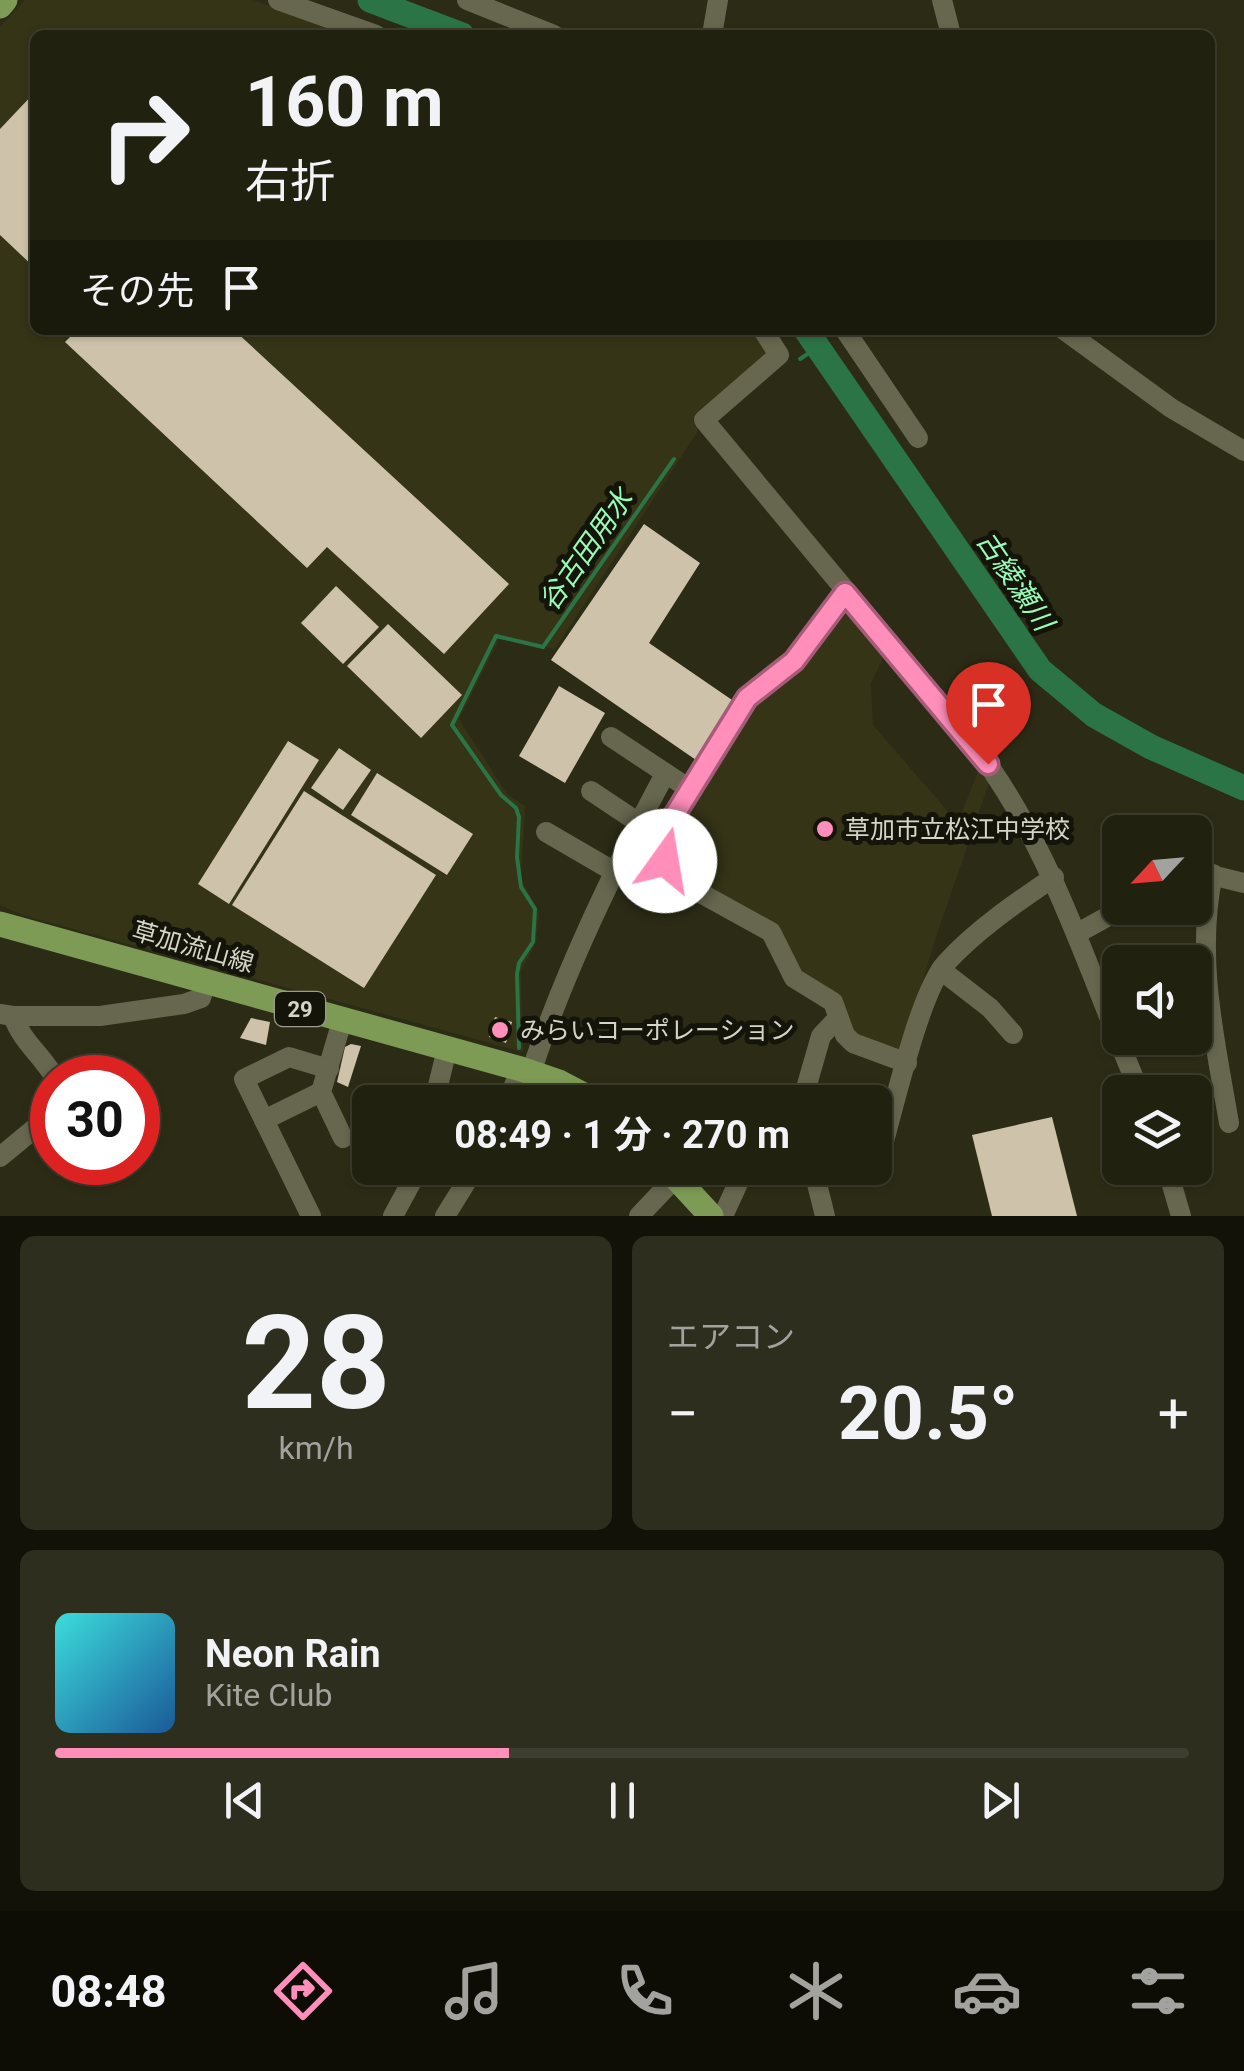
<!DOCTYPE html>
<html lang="ja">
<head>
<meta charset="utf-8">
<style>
	body { margin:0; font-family:Roboto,"Noto Sans JP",sans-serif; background:#2d2e1e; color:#f1f3f6; height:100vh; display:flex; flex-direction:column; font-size:38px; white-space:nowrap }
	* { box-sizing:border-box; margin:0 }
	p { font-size:32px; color:#a2a39f }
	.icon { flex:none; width:55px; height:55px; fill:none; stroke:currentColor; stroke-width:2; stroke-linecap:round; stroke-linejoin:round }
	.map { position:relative; height:1216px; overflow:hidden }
	.sheet { display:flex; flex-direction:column; gap:20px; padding:20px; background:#121209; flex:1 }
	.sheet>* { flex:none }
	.banner { position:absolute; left:30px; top:30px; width:1185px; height:305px; border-radius:15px; box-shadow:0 2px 8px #0004,0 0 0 2px #3e3e30; background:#212110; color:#f1f3f6; overflow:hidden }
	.needle { width:65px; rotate:244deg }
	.fabs { position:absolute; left:1102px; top:815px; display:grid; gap:20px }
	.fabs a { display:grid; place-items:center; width:110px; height:110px; border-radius:15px; background:#212110; box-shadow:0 2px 8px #0004,0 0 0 2px #3e3e30; font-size:50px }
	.speed { position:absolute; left:30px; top:1055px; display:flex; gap:20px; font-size:50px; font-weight:700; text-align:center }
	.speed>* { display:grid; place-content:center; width:130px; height:130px; border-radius:50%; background:#212110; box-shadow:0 2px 8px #0004,0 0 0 2px #3e3e30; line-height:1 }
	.speed .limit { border:15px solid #d22; background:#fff; color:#111 }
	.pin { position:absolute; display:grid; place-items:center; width:85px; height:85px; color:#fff; margin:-102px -42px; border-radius:50% 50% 50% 0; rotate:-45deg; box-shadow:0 0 10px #0007 }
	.pin .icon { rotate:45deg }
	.me { position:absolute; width:110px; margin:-55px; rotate:13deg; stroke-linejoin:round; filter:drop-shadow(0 0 8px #0008) }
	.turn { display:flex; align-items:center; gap:35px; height:210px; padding:0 50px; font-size:45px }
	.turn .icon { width:130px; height:130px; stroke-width:2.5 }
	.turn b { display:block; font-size:70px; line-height:85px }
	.then { display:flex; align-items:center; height:95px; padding:0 50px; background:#0003; gap:20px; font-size:38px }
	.big { font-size:75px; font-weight:700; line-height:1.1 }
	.sheet .tile { flex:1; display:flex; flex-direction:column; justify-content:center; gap:15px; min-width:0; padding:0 35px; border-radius:15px; background:#2d2e1e }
	.sheet .dial { align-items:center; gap:0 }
	.dial b { font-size:130px; line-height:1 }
	.song { display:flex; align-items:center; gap:30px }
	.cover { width:120px; height:120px; border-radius:15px; background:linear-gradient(135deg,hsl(180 70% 55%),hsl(210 70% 35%)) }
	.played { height:10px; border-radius:5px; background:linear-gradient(90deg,#ff8eba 40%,#3e3e30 40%) }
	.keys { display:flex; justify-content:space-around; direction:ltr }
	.heat { display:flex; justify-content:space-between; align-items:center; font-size:55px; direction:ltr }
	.sheet .tiles { flex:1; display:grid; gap:20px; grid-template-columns:1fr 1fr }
	.tile:last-child { grid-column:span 2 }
	.trip { position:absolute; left:352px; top:1085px; width:540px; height:100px; border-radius:15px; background:#212110; box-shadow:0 2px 8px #0004,0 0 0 2px #3e3e30; font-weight:700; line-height:100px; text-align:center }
	.dock { display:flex; height:160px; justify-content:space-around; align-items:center; background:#0d0d06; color:#a2a39f }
	.dock .icon { width:70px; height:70px }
	.dock .selected { color:#ff8eba }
	.dock b { font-size:45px; color:#f1f3f6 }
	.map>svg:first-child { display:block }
	.built { fill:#353417 }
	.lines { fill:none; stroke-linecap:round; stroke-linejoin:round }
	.stream { stroke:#2b7446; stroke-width:4 }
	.river { stroke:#2b7446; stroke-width:25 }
	.building { fill:#cec3aa }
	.minor { stroke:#67674f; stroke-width:20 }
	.major { stroke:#7d9b54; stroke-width:25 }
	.route-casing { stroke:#a65c79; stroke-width:25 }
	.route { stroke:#ff8eba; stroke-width:18 }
	.poi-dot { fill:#ff8eba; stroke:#14140a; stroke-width:4 }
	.labels { text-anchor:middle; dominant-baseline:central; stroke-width:10; stroke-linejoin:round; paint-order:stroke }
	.shield { fill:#14140a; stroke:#9a9a8e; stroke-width:2.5 }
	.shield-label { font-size:22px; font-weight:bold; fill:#d4d4c7 }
	.poi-label { font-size:25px; fill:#d4d4c7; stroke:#14140a; text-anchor:start }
	.street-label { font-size:25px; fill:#d4d4c7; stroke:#14140a }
	.water-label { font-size:28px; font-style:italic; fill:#98fbb7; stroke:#14140a }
</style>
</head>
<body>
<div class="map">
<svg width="1244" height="1216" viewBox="0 0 1244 1216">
	<rect width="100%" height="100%" fill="#2c2c16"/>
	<g class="built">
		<path d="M25,0H253L350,35H35V330H754L769,353L693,419L698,431L555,649L500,638L459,719L507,794L525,806L521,879L539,912L536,943L521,971L523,1052L22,915L0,905V27Z"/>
		<path d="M844,609L851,610L886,652L871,683L873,725L958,823L980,766L990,780L934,943L903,1048L891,1054L854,1035L799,976L778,930L679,874L671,846L674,834L748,708Z"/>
	</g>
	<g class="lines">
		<g class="stream">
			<path d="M800,359L818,347"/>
			<path d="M519,1048L517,974L519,963L533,942L535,909L521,887L517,857L519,817L516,808L501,795L452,725L496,636L543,647L674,459"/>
		</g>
		<g class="river">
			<path d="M370,0L462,35"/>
			<path d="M806,330L1040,670L1094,715L1151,747L1244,788"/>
		</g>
	</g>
	<g class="building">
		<path d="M35,92V268L0,235V129Z"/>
		<path d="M77,330H234L509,584L444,654L327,547L307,568L65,342Z"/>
		<path d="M644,524L700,563L649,643L735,702L696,760L551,660Z"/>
		<path d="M336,586L379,627L343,664L301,623Z"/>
		<path d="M388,624L462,695L421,738L347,666Z"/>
		<path d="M559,686L605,713L565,783L519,756Z"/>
		<path d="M288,741L319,760L229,904L198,884Z"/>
		<path d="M339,748L371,770L343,810L311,788Z"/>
		<path d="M377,773L473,834L447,875L351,815Z"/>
		<path d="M304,791L436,875L364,988L232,905Z"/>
		<path d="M495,1017L512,1022L506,1043L489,1037Z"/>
		<path d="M251,1018L270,1022L266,1045L240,1038Z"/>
		<path d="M351,1044L361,1046L348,1087L337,1082L345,1047Z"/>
		<path d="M1052,1117L1077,1216H992L972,1135Z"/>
	</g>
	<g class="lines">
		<g class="minor">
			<path d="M278,0L376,35"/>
			<path d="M467,0L554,35"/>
			<path d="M942,0L951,35"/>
			<path d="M712,35L718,0"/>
			<path d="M763,330L779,355L704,420L970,740C1053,846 1087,971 1140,1092"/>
			<path d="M845,330L918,438"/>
			<path d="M1064,330L1171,408L1244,451"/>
			<path d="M845,593L794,661L747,698L675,816L666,840L665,861L675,879L771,932L794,978L833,1002L845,1035L853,1043L907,1063"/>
			<path d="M611,737L691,790"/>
			<path d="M591,791L639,823"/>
			<path d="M546,832L613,871"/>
			<path d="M1195,871L1244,883"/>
			<path d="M1213,874C1195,958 1215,1040 1229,1123"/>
			<path d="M1076,934L1123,908"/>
			<path d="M941,970L990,1008L1013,1034"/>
			<path d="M0,1014L13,1016H100L184,1004L201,998L206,982"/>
			<path d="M13,1016C22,1042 42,1055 55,1078"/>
			<path d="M342,1021L321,1092L343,1138"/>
			<path d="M531,1072C566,968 613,871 665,774"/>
			<path d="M434,1102L447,1049"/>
			<path d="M507,1102L521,1069"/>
			<path d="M625,1102L628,1100L641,1102"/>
			<path d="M802,1102L821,1036L838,1018"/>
			<path d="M264,1120L321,1092"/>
			<path d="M0,1157L52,1114"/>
			<path d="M875,1161L879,1159C892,1116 919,992 946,963C976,930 1017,902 1054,877"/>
			<path d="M813,1168L825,1216"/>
			<path d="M1167,1168L1181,1216"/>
			<path d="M311,1216L244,1079L289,1057L329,1069"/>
			<path d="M393,1216L419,1168"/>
			<path d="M445,1216L475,1168"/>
			<path d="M639,1216L676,1177"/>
			<path d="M723,1216L745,1168"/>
		</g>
		<g class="major">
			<path d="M0,6L5,0"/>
			<path d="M0,924L521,1069L559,1082L597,1102"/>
			<path d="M667,1168L711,1216"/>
		</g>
	</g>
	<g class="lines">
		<defs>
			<path id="route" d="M665,861L666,840L674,816L747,698L794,661L845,593L988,764"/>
		</defs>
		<use href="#route" class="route-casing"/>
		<use href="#route" class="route"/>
	</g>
	<g class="poi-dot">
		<circle cx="825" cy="829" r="10"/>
		<circle cx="500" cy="1030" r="10"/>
	</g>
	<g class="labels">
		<rect class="shield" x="275" y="992" width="50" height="34" rx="8"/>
		<g class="shield-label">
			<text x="300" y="1009">29</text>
		</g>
		<g class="poi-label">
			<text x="845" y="829">草加市立松江中学校</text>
			<text x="520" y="1030">みらいコーポレーション</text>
		</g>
		<g class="street-label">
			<text transform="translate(193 947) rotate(16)">草加流山線</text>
		</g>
		<g class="water-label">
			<text transform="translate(586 550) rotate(-55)">谷古田用水</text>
			<text transform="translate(1015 581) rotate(56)">古綾瀬川</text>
		</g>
	</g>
</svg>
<div class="fabs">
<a><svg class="needle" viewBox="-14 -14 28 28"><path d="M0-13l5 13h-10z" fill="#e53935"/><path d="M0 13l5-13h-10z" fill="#a2a39f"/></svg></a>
<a><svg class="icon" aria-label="sound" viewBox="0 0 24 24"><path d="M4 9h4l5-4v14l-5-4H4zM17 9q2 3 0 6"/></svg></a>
<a><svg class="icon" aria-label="layers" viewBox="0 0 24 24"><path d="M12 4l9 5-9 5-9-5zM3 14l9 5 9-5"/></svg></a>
</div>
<div class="speed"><div class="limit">30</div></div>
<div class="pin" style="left:988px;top:764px;background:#d93025"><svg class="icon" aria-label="arrive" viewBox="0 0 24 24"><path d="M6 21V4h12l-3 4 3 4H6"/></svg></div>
<svg class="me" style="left:665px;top:861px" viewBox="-20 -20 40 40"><circle r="19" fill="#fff"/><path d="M0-13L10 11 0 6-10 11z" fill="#ff8eba"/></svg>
<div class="trip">08:49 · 1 分 · 270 m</div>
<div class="banner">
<div class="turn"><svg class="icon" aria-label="right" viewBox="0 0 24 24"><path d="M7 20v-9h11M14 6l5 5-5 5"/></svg><div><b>160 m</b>右折</div></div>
<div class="then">その先<svg class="icon" aria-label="arrive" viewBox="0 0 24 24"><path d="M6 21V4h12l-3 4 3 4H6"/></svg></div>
</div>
</div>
<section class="sheet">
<div class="tiles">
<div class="tile dial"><b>28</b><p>km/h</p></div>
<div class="tile"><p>エアコン</p>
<div class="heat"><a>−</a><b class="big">20.5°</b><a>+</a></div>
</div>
<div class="tile">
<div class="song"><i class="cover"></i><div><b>Neon Rain</b><p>Kite Club</p></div></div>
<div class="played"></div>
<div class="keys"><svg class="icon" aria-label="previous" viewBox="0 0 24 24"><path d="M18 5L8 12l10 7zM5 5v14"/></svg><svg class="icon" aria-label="pause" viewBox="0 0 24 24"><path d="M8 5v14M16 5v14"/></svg><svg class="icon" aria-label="next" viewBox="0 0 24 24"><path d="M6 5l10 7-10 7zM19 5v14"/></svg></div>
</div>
</div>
</section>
<nav class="dock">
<b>08:48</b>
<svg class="icon selected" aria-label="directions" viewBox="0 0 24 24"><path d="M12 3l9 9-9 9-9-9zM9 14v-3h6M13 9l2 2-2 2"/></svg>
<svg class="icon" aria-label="music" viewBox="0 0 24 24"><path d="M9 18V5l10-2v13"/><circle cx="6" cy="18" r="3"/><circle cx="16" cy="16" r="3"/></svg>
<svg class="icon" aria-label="phone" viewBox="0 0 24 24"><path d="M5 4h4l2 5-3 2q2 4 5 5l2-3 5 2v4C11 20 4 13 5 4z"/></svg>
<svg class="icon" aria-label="climate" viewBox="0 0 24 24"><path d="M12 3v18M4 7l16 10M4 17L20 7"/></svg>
<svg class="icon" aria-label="car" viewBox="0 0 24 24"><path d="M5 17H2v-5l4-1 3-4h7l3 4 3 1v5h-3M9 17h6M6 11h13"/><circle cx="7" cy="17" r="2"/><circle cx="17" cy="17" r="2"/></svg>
<svg class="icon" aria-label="filters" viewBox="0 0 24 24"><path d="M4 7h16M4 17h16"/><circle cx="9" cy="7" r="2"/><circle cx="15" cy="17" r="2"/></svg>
</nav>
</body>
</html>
